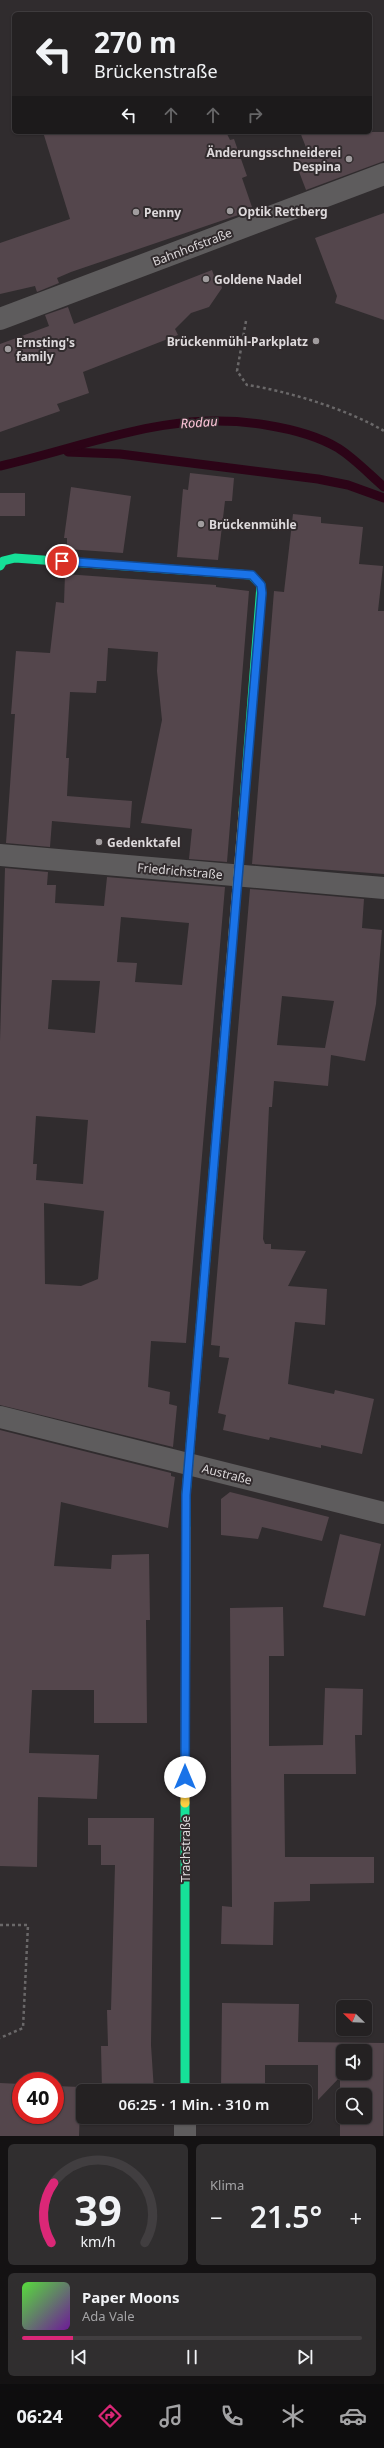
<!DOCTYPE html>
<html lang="de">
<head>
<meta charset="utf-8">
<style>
	body { margin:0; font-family:"Noto Sans",sans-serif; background:#302e2f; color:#f1f3f6; height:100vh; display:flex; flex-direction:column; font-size:15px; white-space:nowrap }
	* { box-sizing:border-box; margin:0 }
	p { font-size:13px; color:#a3a3a5 }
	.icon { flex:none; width:22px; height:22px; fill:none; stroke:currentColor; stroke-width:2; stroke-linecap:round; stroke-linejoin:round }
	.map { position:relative; height:2136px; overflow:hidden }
	.sheet { display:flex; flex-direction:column; gap:8px; padding:8px; background:#141213; flex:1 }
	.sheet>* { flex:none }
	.hud { position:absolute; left:12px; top:12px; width:360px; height:122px; border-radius:6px; box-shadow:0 1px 3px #0004,0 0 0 1px #413e40; background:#242122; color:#f1f3f6; overflow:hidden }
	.needle { width:26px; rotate:293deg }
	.controls { position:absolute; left:336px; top:2000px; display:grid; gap:8px }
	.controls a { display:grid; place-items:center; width:36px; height:36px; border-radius:6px; background:#242122; box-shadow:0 1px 3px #0004,0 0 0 1px #413e40; font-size:20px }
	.speed { position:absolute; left:12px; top:2072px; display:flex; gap:8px; font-size:20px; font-weight:700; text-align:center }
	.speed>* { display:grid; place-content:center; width:52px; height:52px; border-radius:50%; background:#242122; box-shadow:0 1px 3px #0004,0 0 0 1px #413e40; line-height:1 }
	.speed .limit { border:6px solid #d22; background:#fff; color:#111 }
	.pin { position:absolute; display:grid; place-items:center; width:34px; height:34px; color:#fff; margin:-17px; border:2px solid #fff; border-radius:50%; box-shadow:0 1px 4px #0007 }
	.me { position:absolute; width:44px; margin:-22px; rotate:0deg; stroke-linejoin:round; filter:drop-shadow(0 0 3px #0008) }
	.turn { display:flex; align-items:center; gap:14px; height:84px; padding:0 16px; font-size:18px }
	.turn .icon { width:52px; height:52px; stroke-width:2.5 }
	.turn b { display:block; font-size:28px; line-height:34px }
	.lanes { display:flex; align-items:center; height:38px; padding:0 16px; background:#0003; justify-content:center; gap:20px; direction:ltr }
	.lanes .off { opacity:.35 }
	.big { font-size:30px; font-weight:600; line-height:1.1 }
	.sheet .card { flex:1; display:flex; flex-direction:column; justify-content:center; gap:6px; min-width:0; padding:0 14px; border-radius:6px; background:#302e2f }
	.sheet .dial { align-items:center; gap:0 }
	.dial svg { height:104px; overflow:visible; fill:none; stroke:#413e40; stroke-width:7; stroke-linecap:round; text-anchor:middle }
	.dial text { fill:#f1f3f6; stroke:none }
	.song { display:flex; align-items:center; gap:12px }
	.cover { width:48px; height:48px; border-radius:6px; background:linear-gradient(135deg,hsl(110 70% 55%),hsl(280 70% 35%)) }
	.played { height:4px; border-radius:2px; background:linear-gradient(90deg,#db2777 15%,#413e40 15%) }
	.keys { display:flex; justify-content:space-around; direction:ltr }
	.heat { display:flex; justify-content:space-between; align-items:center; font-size:22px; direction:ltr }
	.sheet .tiles { flex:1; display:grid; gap:8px; grid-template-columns:1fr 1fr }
	.card:last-child { grid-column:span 2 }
	.trip { position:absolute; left:76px; top:2084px; width:236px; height:40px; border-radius:6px; background:#242122; box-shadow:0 1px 3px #0004,0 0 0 1px #413e40; font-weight:600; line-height:40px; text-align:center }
	.tab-bar { display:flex; height:64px; justify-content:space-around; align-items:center; background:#0e0d0e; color:#a3a3a5 }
	.tab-bar .icon { width:28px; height:28px }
	.tab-bar .on { color:#db2777 }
	.tab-bar b { font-size:18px; color:#f1f3f6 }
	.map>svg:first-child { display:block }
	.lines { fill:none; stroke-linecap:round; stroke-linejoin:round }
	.stream { stroke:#2c0417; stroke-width:9 }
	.building { fill:#54464c; fill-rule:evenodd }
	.path { stroke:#6a6869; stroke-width:2.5; stroke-dasharray:3 3; stroke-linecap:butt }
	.street { stroke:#5e5c5d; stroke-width:22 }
	.fast { stroke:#16e098; stroke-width:9 }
	.slow { stroke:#ffcf43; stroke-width:9 }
	.route-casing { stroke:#114b97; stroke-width:10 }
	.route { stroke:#1a73e8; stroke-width:7 }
	.poi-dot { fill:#a09c9e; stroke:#312b2d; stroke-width:1.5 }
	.labels { text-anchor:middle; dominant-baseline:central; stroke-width:4; stroke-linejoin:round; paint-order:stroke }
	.poi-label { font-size:12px; font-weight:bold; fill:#ddd9db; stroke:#312b2d; text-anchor:start }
	.street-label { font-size:12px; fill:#ddd9db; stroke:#312b2d }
	.water-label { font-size:13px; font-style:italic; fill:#fec5d9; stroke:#312b2d }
</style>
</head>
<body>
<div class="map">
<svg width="384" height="2136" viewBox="0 0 384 2136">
	<rect width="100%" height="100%" fill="#302c2e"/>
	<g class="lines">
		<g class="stream">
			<path d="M68,452L120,454L318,479L348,485L384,498"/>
			<path d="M0,466C92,445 169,409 266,425C291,429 316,435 338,448C354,458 369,474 384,487"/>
		</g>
	</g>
	<g class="building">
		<path d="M43,132H226L230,140L234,139L247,176L242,178L253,210L71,272L57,278L59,283L37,292L35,286L0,294V243L70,219Z"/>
		<path d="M300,132H384V161L306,190L293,156L307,150Z"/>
		<path d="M384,213V320L335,303L337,296L315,238Z"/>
		<path d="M212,270L214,276L219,278L222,288L209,307L191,313L175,329L178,335L83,372L89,393L57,404L60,411L0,432V344L49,326L45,315L68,307L74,324Z"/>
		<path d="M190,473L234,478L232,501H225L218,560L177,557L183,489L188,490Z"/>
		<path d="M71,487L131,496L123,553L67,549V538H64Z"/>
		<rect x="0" y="493" width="25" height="23"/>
		<path d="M293,514L321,517V523L363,527L359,564L383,566L378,611H384V874L252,864L274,591L284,592Z"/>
		<path d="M65,574L216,585V587L249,591L227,862L189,859L192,829L141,823L162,720L157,671L158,652L108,648L106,681H97L96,693L70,692L66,758H69L67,796L132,801L130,828L52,821L50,847L6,843L15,714H11L16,651L50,653L56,602L64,603Z"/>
		<path d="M5,868L48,872L47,885H56L55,903L104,906L107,877L225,887L186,1343L151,1341L148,1387L170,1392L169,1404L177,1406L173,1447L0,1405V1041ZM121,917L189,923L182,985L135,982L137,963L117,962ZM52,980L100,981L95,1033L48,1029ZM36,1116L88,1120L83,1184L36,1180L37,1164H33ZM44,1203L104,1211L98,1279L81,1286L45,1284Z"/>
		<path d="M250,889L364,899L362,928L382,930L376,1004L365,1061L331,1055L328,1086L274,1081L272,1107H269L263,1239L265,1244H271V1249L306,1251L288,1286L327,1289L325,1325L295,1322L288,1384L334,1394L335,1390L374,1399L362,1454L321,1445V1448L270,1437L269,1440L223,1430L226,1415L218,1413L229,1358L219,1357L220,1346L211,1345ZM282,996L334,1001L325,1048L277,1045Z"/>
		<path d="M0,1430L171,1473V1476L175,1477L168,1528L61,1502L54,1566L111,1569L112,1555L149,1554L150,1620H146L147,1723H94V1690H32L29,1753L99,1755L97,1799L38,1797L37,1867L0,1866Z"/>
		<path d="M230,1492L329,1517L322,1541L262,1527L258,1539L221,1535V1499Z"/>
		<path d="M340,1534L381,1544L365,1616L323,1607Z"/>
		<path d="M283,1607L284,1656H269V1746L323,1745L325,1688L363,1689L362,1735H355L356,1774H284L285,1857H374V1883L310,1884V1901L274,1902L273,1945L221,1944L222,1906L232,1907L230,1608Z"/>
		<path d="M88,1818H154L151,2045L154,2091H102L101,2046H108L107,2010H111L115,1865H101V1845H88Z"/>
		<path d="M222,2003L299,2004L298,2042L384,2043L383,2136H340V2077L318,2100V2065H265V2091H221ZM343,2051H365V2073H343ZM343,2095H365V2117H343Z"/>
		<path d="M0,2083L21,2084V2115H55V2086L81,2087L79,2136H0Z"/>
	</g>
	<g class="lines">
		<g class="path">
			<path d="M246,321L237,371L247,385C288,391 349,410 384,431"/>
			<path d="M0,1925H28L23,2028L0,2038"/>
		</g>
		<g class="street">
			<path d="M0,319L384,174"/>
			<path d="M0,855L384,888"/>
			<path d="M0,1417L384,1513"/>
			<path d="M185,2136V2117"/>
		</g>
		<g class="fast">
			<path d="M0,566L3,561L15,558L251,575L261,585L243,813"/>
			<path d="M186,1528V1495L222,1067"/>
			<path d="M185,2091V1803"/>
		</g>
		<g class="slow">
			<path d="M222,1067L243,813"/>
			<path d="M185,1803L186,1528"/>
		</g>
	</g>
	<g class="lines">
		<defs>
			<path id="route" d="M62,561L252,575L261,585L262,593L186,1495L185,1777"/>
		</defs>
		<use href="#route" class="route-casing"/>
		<use href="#route" class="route"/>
	</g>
	<g class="poi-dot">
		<circle cx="349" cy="159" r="4"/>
		<circle cx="230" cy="211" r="4"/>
		<circle cx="136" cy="212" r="4"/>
		<circle cx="206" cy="279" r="4"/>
		<circle cx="316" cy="341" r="4"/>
		<circle cx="8" cy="349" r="4"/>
		<circle cx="201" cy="524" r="4"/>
		<circle cx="99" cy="842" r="4"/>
	</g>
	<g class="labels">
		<g class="poi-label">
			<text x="341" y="152" text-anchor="end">Änderungsschneiderei<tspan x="341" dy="14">Despina</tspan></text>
			<text x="238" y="211">Optik Rettberg</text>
			<text x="144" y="212">Penny</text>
			<text x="214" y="279">Goldene Nadel</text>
			<text x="308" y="341" text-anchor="end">Brückenmühl-Parkplatz</text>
			<text x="16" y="342">Ernsting's<tspan x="16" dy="14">family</tspan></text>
			<text x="209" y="524">Brückenmühle</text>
			<text x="107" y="842">Gedenktafel</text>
		</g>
		<g class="street-label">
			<text transform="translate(192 247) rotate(-21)">Bahnhofstraße</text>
			<text transform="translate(180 871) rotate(5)">Friedrichstraße</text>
			<text transform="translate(227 1474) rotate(14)">Austraße</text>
			<text transform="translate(185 1849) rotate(-90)">Trachstraße</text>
		</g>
		<g class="water-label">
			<text transform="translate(199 422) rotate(-4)">Rodau</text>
		</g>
	</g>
</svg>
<div class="controls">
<a><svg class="needle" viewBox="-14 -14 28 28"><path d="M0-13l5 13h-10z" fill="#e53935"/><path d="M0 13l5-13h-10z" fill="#a3a3a5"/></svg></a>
<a><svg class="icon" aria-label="sound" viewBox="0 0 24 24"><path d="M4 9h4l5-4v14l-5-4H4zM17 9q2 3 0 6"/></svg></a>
<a><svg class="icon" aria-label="search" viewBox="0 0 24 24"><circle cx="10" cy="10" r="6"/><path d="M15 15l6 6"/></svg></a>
</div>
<div class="speed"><div class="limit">40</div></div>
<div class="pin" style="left:62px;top:561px;background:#d93025"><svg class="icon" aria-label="arrive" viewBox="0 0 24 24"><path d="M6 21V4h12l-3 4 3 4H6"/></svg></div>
<svg class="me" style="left:185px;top:1777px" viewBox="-20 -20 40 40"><circle r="19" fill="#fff"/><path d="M0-13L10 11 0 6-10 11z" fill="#1a73e8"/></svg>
<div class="trip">06:25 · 1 Min. · 310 m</div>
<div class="hud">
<div class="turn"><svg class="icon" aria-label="left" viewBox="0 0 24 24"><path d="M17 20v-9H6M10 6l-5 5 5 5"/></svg><div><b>270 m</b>Brückenstraße</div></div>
<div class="lanes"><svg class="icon" aria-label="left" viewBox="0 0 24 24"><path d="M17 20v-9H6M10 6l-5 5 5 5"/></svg><svg class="icon off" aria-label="ahead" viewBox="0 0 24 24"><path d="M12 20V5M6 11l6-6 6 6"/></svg><svg class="icon off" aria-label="ahead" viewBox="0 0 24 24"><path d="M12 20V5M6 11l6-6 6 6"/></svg><svg class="icon off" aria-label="right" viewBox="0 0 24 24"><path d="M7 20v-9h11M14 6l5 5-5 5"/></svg></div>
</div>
</div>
<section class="sheet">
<div class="tiles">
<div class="card dial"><svg viewBox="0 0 100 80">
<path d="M14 69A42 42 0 1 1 86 69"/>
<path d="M14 69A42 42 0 0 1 16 23" stroke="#db2777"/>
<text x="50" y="56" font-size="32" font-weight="700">39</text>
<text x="50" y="72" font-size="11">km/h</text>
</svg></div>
<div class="card"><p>Klima</p>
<div class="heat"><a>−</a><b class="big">21.5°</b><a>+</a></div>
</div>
<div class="card">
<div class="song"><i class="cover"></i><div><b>Paper Moons</b><p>Ada Vale</p></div></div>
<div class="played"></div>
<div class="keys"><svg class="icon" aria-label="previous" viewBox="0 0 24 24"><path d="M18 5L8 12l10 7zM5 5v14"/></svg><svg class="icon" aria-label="pause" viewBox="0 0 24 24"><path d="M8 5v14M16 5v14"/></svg><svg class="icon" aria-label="next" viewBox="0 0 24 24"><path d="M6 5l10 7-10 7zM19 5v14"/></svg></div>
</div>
</div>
</section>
<nav class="tab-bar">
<b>06:24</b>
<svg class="icon on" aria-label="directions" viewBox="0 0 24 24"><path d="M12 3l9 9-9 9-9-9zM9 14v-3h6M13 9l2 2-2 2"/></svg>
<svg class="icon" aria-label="music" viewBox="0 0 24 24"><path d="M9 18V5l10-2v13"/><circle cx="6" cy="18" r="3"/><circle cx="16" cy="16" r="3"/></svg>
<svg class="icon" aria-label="phone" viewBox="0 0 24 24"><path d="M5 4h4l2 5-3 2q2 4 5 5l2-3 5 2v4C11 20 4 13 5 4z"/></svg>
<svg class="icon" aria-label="climate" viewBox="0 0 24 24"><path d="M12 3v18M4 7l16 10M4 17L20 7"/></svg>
<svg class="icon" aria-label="car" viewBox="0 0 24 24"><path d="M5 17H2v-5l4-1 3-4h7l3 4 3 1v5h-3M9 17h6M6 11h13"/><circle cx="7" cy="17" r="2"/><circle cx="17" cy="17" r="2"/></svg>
</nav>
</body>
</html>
